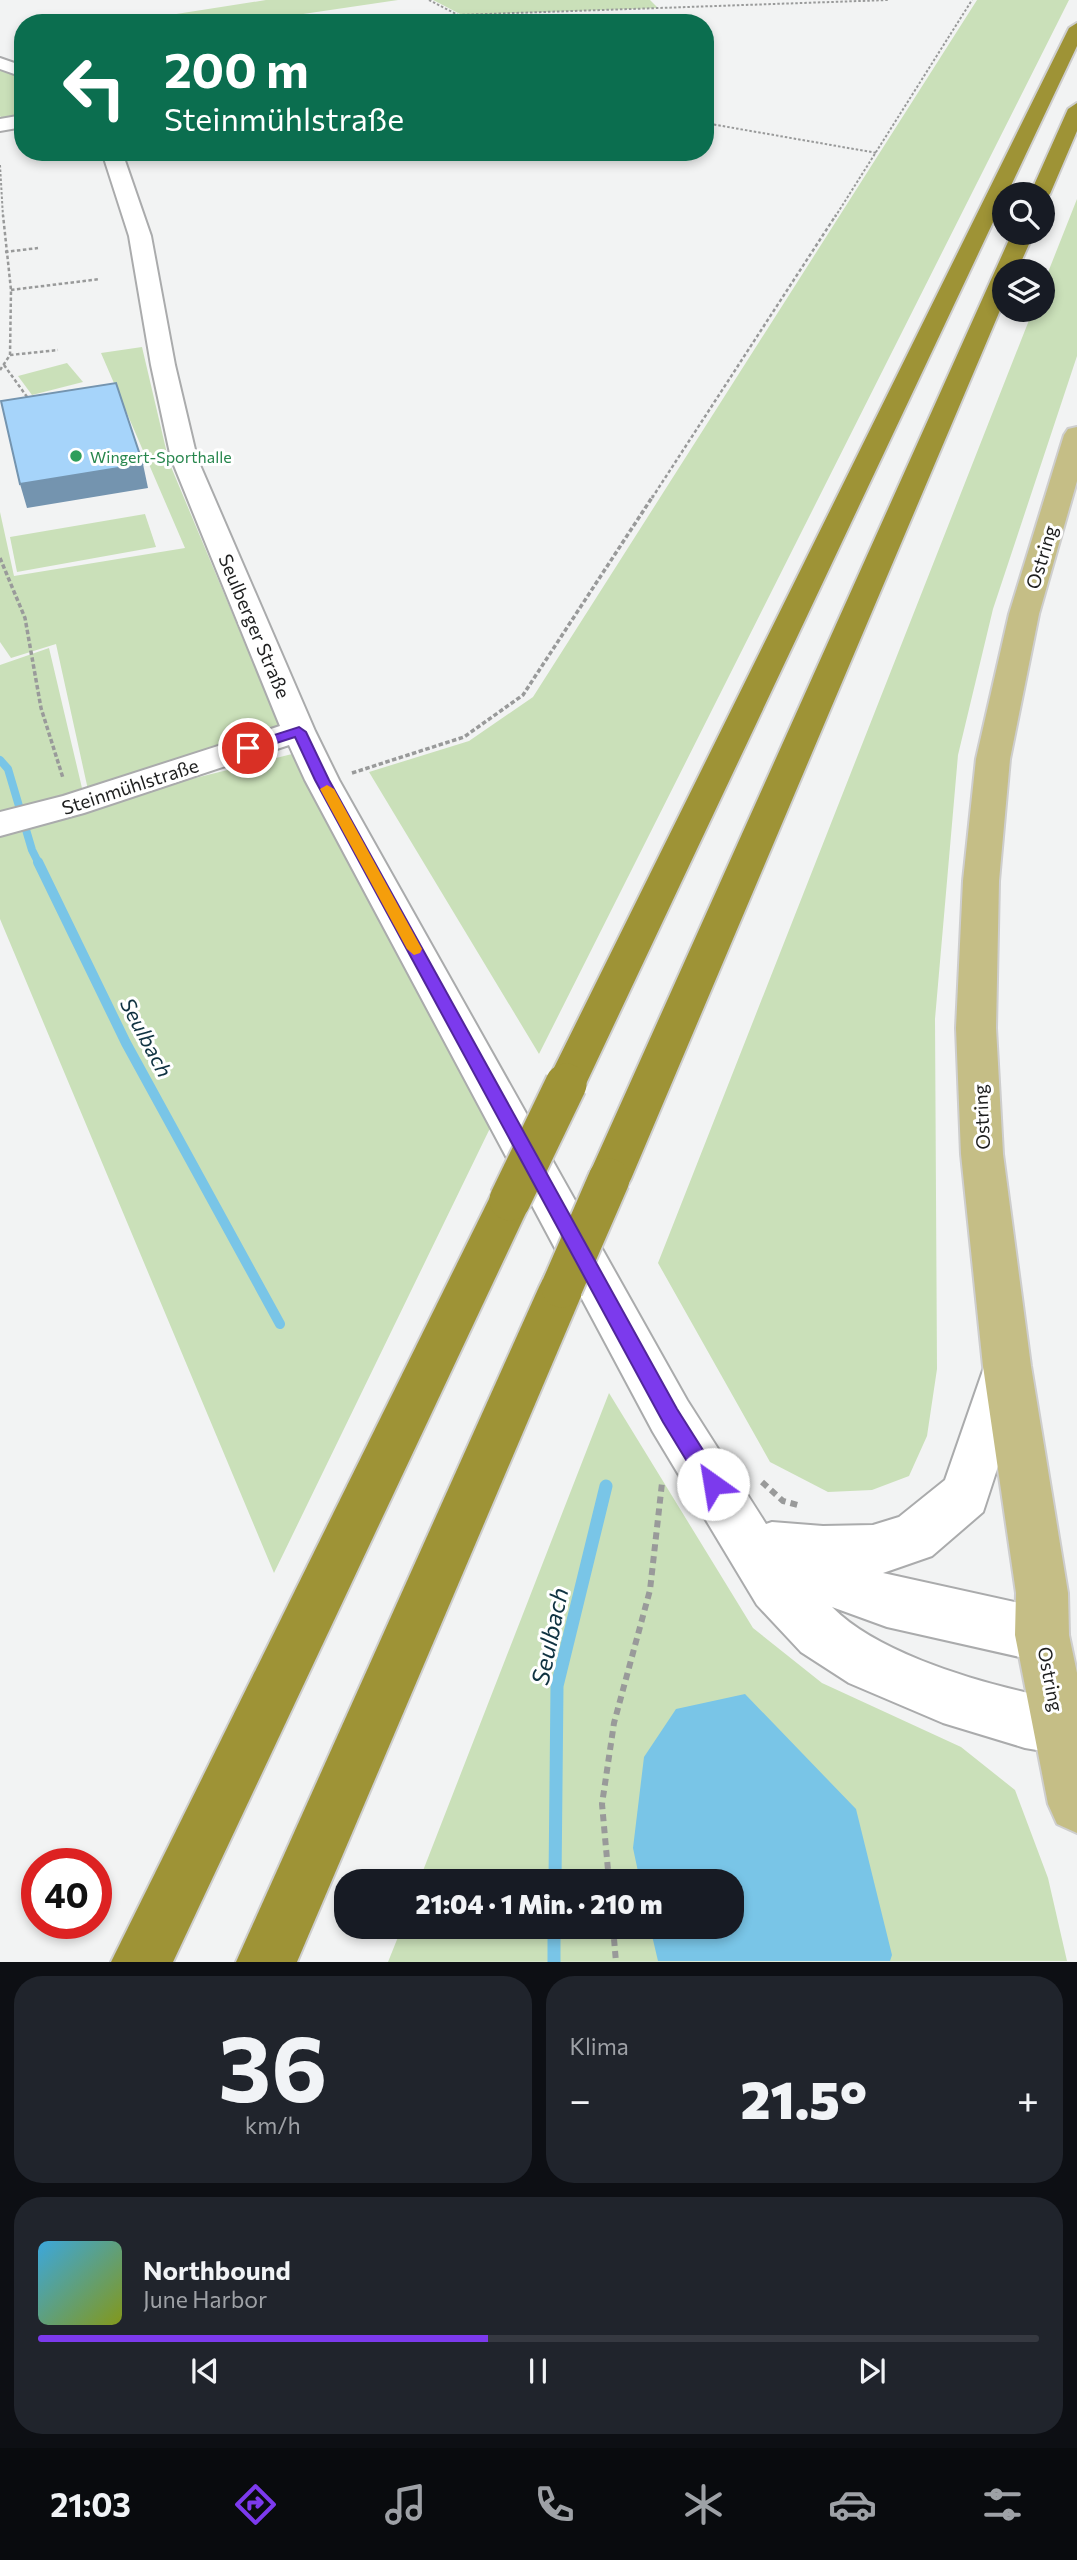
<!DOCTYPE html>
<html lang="de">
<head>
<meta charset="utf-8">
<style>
	body { margin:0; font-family:Commissioner,sans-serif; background:#20242c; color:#f1f3f6; height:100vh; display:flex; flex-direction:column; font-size:26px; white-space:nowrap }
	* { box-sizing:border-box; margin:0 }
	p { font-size:23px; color:#9ea1a6 }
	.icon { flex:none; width:38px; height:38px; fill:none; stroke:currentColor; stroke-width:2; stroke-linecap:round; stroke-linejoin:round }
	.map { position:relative; height:1962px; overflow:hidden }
	.details { display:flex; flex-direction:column; gap:14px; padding:14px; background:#0d0f14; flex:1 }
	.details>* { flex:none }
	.top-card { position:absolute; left:14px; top:14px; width:700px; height:147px; border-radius:28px; box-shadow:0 4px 10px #0003; background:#0b6e4f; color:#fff; overflow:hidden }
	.controls { position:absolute; left:992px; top:182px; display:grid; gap:14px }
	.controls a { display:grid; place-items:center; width:63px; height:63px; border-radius:50%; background:#171b24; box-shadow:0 4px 10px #0003; font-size:35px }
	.speed { position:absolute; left:21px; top:1848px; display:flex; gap:14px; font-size:35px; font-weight:700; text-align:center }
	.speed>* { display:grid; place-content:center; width:91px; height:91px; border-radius:50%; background:#171b24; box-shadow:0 4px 10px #0003; line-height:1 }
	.speed .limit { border:10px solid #d22; background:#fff; color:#111 }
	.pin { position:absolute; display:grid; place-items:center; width:60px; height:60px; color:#fff; margin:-30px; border:4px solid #fff; border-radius:50%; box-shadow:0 2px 7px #0007 }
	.me { position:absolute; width:77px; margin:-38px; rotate:328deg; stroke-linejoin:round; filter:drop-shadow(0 0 5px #0008) }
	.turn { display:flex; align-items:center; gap:24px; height:147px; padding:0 35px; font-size:32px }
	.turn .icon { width:91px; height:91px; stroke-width:2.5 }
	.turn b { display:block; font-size:49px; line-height:60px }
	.big { font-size:52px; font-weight:800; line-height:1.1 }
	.details .tile { flex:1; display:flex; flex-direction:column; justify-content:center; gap:10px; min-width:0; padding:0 24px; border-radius:28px; background:#20242c }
	.details .dial { align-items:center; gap:0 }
	.dial b { font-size:91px; line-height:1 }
	.song { display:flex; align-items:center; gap:21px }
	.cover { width:84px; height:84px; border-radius:10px; background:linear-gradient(135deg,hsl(200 70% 55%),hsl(70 70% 35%)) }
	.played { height:7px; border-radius:4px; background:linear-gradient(90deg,#7c3aed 45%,#363941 45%) }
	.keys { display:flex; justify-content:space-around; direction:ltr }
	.heat { display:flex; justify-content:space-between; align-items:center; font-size:38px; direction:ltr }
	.details .tiles { flex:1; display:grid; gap:14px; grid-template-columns:1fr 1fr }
	.tile:last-child { grid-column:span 2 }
	.trip { position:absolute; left:334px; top:1869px; width:410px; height:70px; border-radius:28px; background:#171b24; box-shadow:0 4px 10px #0003; font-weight:800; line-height:70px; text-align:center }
	.dock { display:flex; height:112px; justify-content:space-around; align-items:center; background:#090b0e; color:#9ea1a6 }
	.dock .icon { width:49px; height:49px }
	.dock .selected { color:#7c3aed }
	.dock b { font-size:32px; color:#f1f3f6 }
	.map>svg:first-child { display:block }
	.green { fill:#cae0b9 }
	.water { fill:#79c5e7 }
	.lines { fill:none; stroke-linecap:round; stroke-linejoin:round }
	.stream-far2 { stroke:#79c5e7; stroke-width:8 }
	.stream-far1 { stroke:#79c5e7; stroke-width:10 }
	.stream { stroke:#79c5e7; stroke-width:13 }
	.minor-casing { stroke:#aaabac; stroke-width:4 }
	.major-casing { stroke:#cecece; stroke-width:4 }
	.highway-casing { stroke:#cecece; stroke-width:4 }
	.path-far3 { stroke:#999a9a; stroke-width:2; stroke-dasharray:2.5 2; stroke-linecap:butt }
	.path-far2 { stroke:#999a9a; stroke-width:2.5; stroke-dasharray:3.5 2.5; stroke-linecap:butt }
	.path-far1 { stroke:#999a9a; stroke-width:3.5; stroke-dasharray:4.5 2.5; stroke-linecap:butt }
	.path { stroke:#999a9a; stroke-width:6; stroke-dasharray:7 5; stroke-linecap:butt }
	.minor { fill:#fff; fill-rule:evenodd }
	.major { fill:#c5be86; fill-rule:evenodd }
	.highway { fill:#9e9336; fill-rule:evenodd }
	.highway-bridge-casing { stroke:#cecece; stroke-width:45; stroke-linecap:butt }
	.highway-bridge { stroke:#9e9336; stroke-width:41 }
	.shaded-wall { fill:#7494af }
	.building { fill:#a6d4fa; stroke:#7494af; stroke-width:2 }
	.route { fill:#7c3aed; stroke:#51269a; stroke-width:2 }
	.slow { fill:#f59e0b }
	.leisure-dot { fill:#2e9e5b; stroke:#fff; stroke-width:2.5 }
	.labels { text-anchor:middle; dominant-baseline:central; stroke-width:6; stroke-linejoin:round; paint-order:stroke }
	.far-leisure-label { font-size:16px; fill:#27864d; stroke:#fff; text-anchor:start }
	.street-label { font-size:19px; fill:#1e1f1f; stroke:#fff }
	.water-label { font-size:21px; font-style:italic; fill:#0f3241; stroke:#fff }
	.near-water-label { font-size:24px; font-style:italic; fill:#0f3241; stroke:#fff }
</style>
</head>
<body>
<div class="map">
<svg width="1077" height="1962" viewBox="0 0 1077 1962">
	<rect width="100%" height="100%" fill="#f2f3f3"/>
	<g class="green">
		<path d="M266,0H398L242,23H119Z"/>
		<path d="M433,0H650L658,8L462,15Z"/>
		<path d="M977,0H1069L539,1054L369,772L469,741L533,697Z"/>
		<path d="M0,59L23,67V119L4,122L0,116Z"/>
		<path d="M1077,199V356L993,609L958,755L935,1019L937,1369L927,1436L909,1476L872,1490L828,1492L770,1462L658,1263L1033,310H1043V285Z"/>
		<path d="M142,347L169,462L282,732L90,799L56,644L11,658L0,642V512L14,576L185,548L101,353Z"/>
		<path d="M67,363L83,382L32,395L18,376Z"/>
		<path d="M145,514L156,547L17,572L10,537Z"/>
		<path d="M49,648L86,805L292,754L494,1120L274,1573L0,919V665Z"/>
		<path d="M609,1393L753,1628L822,1683L961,1747L1015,1790L1048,1878L1067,1961L388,1962L402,1927H732V1881H419Z"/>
	</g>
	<path class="water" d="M745,1694L856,1809L892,1955L890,1961H658L650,1927H732V1881H640L633,1848L644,1757L676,1709Z"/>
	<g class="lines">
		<path class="stream-far2" d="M0,760L8,769L32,850L39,864"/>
		<path class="stream-far1" d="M38,862L126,1043L280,1324"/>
		<g class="stream">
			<path d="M555,1881L557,1686L606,1486"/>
			<path d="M554,1927V1962"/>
		</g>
		<defs>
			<g id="minor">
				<path d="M0,58L23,66V77L0,69Z"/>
				<path d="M23,115V127L0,131V119Z"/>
				<path d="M102,152H122L151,236L175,365L197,458L315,731L339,780L687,1400L766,1524L772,1522L823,1526L873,1525L899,1517L945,1480L989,1353L1006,1346L1023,1353L1030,1368L983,1512L932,1556L883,1573L1042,1608L1061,1616L1069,1635L1061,1654L1042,1662L887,1627L832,1607C875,1651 965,1678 1024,1692C1043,1696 1060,1698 1077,1705V1747L1060,1754L1025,1748L943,1723L849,1683L801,1652L757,1605L653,1432L305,780L289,745L84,813L0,836V812L63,796L280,726L171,458L151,365L129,236Z"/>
			</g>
			<path id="major" d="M1077,427V481L1039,614L1010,759L999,881L996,1028L1003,1154L1031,1366L1068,1593L1069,1635L1077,1673V1833L1057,1824L1048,1804L1015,1635L1016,1593L983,1366L961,1154L956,1028L963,881L976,759L1009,614L1064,435L1068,429Z"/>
			<g id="highway">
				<path d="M1077,23V46L1007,194H1004V199L586,1084L580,1095L566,1100L552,1095L546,1084L1069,28Z"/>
				<path d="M1077,103V131L1050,194L1043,199V194H1030L1068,109Z"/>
				<path d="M1012,233H1034L1017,271H1004V301L631,1179L624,1192L609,1197L594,1192L587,1179Z"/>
				<path d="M510,1182L525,1187L532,1200L173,1962H111L495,1187Z"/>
				<path d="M562,1267L578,1273L585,1287L297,1962H236L539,1287L546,1273Z"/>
			</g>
		</defs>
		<use href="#minor" class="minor-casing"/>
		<use href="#major" class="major-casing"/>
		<use href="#highway" class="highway-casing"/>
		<g class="path-far3">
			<path d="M429,0L458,15L442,23"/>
			<path d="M458,15L888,0"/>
			<path d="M705,123L877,153"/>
			<path d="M0,165L3,217"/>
			<path d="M835,217L972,0"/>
		</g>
		<g class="path-far2">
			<path d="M5,252L38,248"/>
			<path d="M11,290L100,279"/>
			<path d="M10,355L58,350"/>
			<path d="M4,365L30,401"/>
			<path d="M0,370L10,355L11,290L3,215"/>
			<path d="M652,498L836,215"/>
		</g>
		<g class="path-far1">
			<path d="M0,558L25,618L41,708L63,778"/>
			<path d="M352,773L464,737L523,695L653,496"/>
		</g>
		<g class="path">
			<path d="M762,1482L783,1501L798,1505"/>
			<path d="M609,1881L602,1804L614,1723L650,1590L662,1483"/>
			<path d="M613,1927L616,1962"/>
		</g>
		<use href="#minor" class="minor"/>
		<use href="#major" class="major"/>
		<use href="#highway" class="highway"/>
		<defs>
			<g id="highway-bridge">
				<path d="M510,1200L566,1084"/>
				<path d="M562,1287L609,1179"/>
			</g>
		</defs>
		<use href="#highway-bridge" class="highway-bridge-casing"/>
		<use href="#highway-bridge" class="highway-bridge"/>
	</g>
	<path class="shaded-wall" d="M143,464L148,488L27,508L20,484Z"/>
	<path class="building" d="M116,383L143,464L20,484L1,401Z"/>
	<path class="route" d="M299,727L306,732L329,780L677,1409L720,1477L723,1484L720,1491L713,1494L705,1491L663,1422L315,780L295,737L248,752L241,748L243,745Z"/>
	<path class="slow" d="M327,785L334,789L422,949L420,953L414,955L407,949L320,789Z"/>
	<circle class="leisure-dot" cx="76" cy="456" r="7"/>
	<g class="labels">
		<g class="far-leisure-label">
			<text x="90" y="456">Wingert-Sporthalle</text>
		</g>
		<g class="street-label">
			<text transform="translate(1041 557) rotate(-73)">Ostring</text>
			<text transform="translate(255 626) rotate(67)">Seulberger Straße</text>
			<text transform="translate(130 786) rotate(-18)">Steinmühlstraße</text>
			<text transform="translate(981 1117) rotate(-93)">Ostring</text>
			<text transform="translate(1051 1679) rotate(79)">Ostring</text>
		</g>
		<g class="water-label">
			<text transform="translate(147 1037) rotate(62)">Seulbach</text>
		</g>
		<g class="near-water-label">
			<text transform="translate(549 1636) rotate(-78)">Seulbach</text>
		</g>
	</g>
</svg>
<div class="controls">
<a><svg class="icon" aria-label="search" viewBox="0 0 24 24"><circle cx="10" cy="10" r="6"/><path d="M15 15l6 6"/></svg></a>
<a><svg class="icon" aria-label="layers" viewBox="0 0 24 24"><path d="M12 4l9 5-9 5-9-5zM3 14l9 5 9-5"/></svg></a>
</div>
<div class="speed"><div class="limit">40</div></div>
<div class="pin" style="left:248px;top:748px;background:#d93025"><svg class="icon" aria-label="arrive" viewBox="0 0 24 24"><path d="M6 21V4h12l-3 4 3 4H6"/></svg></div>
<svg class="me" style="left:713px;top:1484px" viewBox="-20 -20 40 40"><circle r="19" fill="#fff"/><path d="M0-13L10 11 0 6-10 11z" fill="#7c3aed"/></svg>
<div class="trip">21:04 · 1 Min. · 210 m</div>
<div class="top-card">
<div class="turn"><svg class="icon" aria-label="left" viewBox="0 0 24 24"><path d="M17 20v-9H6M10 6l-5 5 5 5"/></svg><div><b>200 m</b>Steinmühlstraße</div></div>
</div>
</div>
<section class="details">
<div class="tiles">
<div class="tile dial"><b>36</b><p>km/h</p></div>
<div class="tile"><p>Klima</p>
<div class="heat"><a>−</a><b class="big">21.5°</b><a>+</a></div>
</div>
<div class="tile">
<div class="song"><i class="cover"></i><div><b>Northbound</b><p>June Harbor</p></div></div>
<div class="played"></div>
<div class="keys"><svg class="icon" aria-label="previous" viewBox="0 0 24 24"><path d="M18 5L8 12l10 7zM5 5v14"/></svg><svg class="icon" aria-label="pause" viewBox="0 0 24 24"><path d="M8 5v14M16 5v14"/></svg><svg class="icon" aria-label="next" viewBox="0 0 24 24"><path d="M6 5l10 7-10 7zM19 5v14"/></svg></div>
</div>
</div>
</section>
<nav class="dock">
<b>21:03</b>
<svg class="icon selected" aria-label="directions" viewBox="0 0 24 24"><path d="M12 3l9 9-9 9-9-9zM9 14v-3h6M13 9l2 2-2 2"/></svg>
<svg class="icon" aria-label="music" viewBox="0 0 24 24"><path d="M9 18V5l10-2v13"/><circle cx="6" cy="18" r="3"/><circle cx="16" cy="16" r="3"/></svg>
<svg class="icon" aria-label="phone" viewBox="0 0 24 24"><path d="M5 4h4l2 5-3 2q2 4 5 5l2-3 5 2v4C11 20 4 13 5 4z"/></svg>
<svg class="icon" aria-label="climate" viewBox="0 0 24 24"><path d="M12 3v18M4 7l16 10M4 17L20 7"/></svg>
<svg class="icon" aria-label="car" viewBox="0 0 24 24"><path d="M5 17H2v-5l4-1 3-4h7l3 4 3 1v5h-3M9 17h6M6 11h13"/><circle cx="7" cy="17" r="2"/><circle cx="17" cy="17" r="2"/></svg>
<svg class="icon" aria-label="filters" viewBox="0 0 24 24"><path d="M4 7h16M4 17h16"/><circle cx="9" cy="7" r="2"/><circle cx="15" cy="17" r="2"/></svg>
</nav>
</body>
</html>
